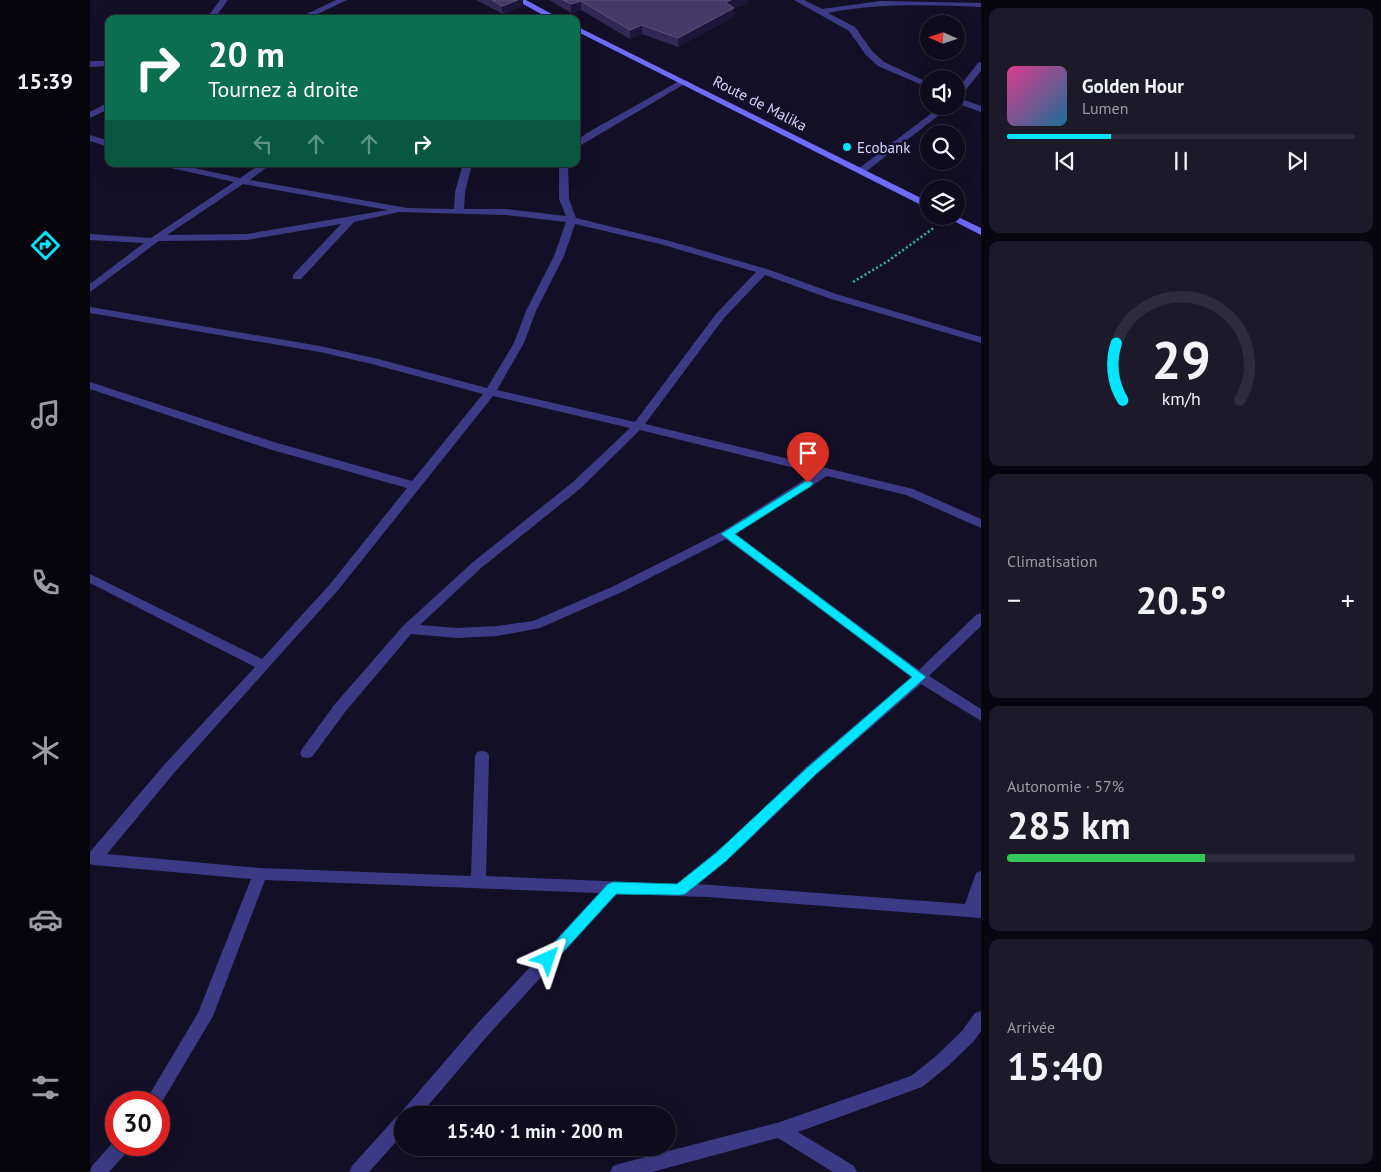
<!DOCTYPE html>
<html lang="fr">
<head>
<meta charset="utf-8">
<style>
	body { margin:0; font-family:"PT Sans",sans-serif; background:#1c1929; color:#f1f3f6; height:100vh; display:flex; flex-direction:column; font-size:19px; white-space:nowrap }
	* { box-sizing:border-box; margin:0 }
	p { font-size:16px; color:#9b9ba3 }
	.icon { flex:none; width:28px; height:28px; fill:none; stroke:currentColor; stroke-width:2; stroke-linecap:round; stroke-linejoin:round }
	.map { position:relative; flex:1; overflow:hidden }
	.details { display:flex; flex-direction:column; gap:8px; padding:8px; background:#08060f; width:400px }
	.details>* { flex:none }
	.hud { position:absolute; left:15px; top:15px; width:475px; height:152px; border-radius:10px; box-shadow:0 5px 20px #0002,0 0 0 1px #2e2b3b; background:#0b6e4f; color:#fff; overflow:hidden }
	.needle { width:32px; rotate:273deg }
	.buttons { position:absolute; left:830px; top:15px; display:grid; gap:10px }
	.buttons a { display:grid; place-items:center; width:45px; height:45px; border-radius:50%; background:#0e0b1c; box-shadow:0 5px 20px #0002,0 0 0 1px #2e2b3b; font-size:25px }
	.speed { position:absolute; left:15px; top:1091px; display:flex; gap:10px; font-size:25px; font-weight:700; text-align:center }
	.speed>* { display:grid; place-content:center; width:65px; height:65px; border-radius:50%; background:#0e0b1c; box-shadow:0 5px 20px #0002,0 0 0 1px #2e2b3b; line-height:1 }
	.speed .limit { border:8px solid #d22; background:#fff; color:#111 }
	.pin { position:absolute; display:grid; place-items:center; width:42px; height:42px; color:#fff; margin:-51px -21px; border-radius:50% 50% 50% 0; rotate:-45deg; box-shadow:0 0 5px #0007 }
	.pin .icon { rotate:45deg }
	.me { position:absolute; width:55px; margin:-28px; rotate:42deg; stroke-linejoin:round; filter:drop-shadow(0 0 4px #0008) }
	.turn { display:flex; align-items:center; gap:18px; height:105px; padding:0 20px; font-size:22px }
	.turn .icon { width:65px; height:65px; stroke-width:2.5 }
	.turn b { display:block; font-size:35px; line-height:42px }
	.lanes { display:flex; align-items:center; height:48px; padding:0 20px; background:#0003; justify-content:center; gap:25px; direction:ltr }
	.lanes .off { opacity:.35 }
	.big { font-size:38px; font-weight:700; line-height:1.1 }
	.details .widget { flex:1; display:flex; flex-direction:column; justify-content:center; gap:8px; min-width:0; padding:0 18px; border-radius:10px; background:#1c1929 }
	.details .dial { align-items:center; gap:0 }
	.dial svg { height:130px; overflow:visible; fill:none; stroke:#2e2b3b; stroke-width:7; stroke-linecap:round; text-anchor:middle }
	.dial text { fill:#f1f3f6; stroke:none }
	.song { display:flex; align-items:center; gap:15px }
	.cover { width:60px; height:60px; border-radius:8px; background:linear-gradient(135deg,hsl(330 70% 55%),hsl(200 70% 35%)) }
	.played { height:5px; border-radius:2px; background:linear-gradient(90deg,#00e5ff 30%,#2e2b3b 30%) }
	.keys { display:flex; justify-content:space-around; direction:ltr }
	.heat { display:flex; justify-content:space-between; align-items:center; font-size:28px; direction:ltr }
	.charge { height:8px; border-radius:4px; background:linear-gradient(90deg,#34c759 57%,#2e2b3b 0) }
	.trip { position:absolute; left:304px; top:1106px; width:282px; height:50px; border-radius:25px; background:#0e0b1c; box-shadow:0 5px 20px #0002,0 0 0 1px #2e2b3b; font-weight:700; line-height:50px; text-align:center }
	main { display:flex; flex:1; min-height:0 }
	.dock { display:flex; flex-direction:column; width:90px; justify-content:space-around; align-items:center; background:#06040b; color:#9b9ba3 }
	.dock .icon { width:35px; height:35px }
	.dock .selected { color:#00e5ff }
	.dock b { font-size:22px; color:#f1f3f6 }
	.map>svg:first-child { display:block }
	.lines { fill:none; stroke-linecap:round; stroke-linejoin:round }
	.path { stroke:#2fb8b0; stroke-width:2.5; stroke-dasharray:2 2.5; stroke-linecap:butt }
	.minor { fill:#3d3a85; fill-rule:evenodd }
	.secondary { fill:#6f6bff; fill-rule:evenodd }
	.wall { fill:#312854 }
	.shaded-wall { fill:#1d163a }
	.building { fill:#433a66; stroke:#5a527e }
	.route { fill:#00e5ff; stroke:#0095a6 }
	.poi-dot { fill:#00e5ff; stroke:#130f26; stroke-width:2 }
	.labels { text-anchor:middle; dominant-baseline:central; stroke-width:5; stroke-linejoin:round; paint-order:stroke }
	.far-street-label { font-size:15px; fill:#d9d4ff; stroke:#130f26 }
	.far-poi-label { font-size:15px; fill:#d9d4ff; stroke:#130f26; text-anchor:start }
</style>
</head>
<body>
<main>
<nav class="dock">
<b>15:39</b>
<svg class="icon selected" aria-label="directions" viewBox="0 0 24 24"><path d="M12 3l9 9-9 9-9-9zM9 14v-3h6M13 9l2 2-2 2"/></svg>
<svg class="icon" aria-label="music" viewBox="0 0 24 24"><path d="M9 18V5l10-2v13"/><circle cx="6" cy="18" r="3"/><circle cx="16" cy="16" r="3"/></svg>
<svg class="icon" aria-label="phone" viewBox="0 0 24 24"><path d="M5 4h4l2 5-3 2q2 4 5 5l2-3 5 2v4C11 20 4 13 5 4z"/></svg>
<svg class="icon" aria-label="climate" viewBox="0 0 24 24"><path d="M12 3v18M4 7l16 10M4 17L20 7"/></svg>
<svg class="icon" aria-label="car" viewBox="0 0 24 24"><path d="M5 17H2v-5l4-1 3-4h7l3 4 3 1v5h-3M9 17h6M6 11h13"/><circle cx="7" cy="17" r="2"/><circle cx="17" cy="17" r="2"/></svg>
<svg class="icon" aria-label="filters" viewBox="0 0 24 24"><path d="M4 7h16M4 17h16"/><circle cx="9" cy="7" r="2"/><circle cx="15" cy="17" r="2"/></svg>
</nav>
<div class="map">
<svg width="891" height="1172" viewBox="0 0 891 1172">
	<rect width="100%" height="100%" fill="#130f26"/>
	<g class="lines">
		<path class="path" d="M763,282L798,261L845,227"/>
		<g class="minor">
			<path d="M130,0H138L124,19H116Z"/>
			<path d="M246,0H257L217,19H206Z"/>
			<path d="M704,0H714L732,9L791,1L891,3V7C840,5 789,3 738,13L765,27L782,51L794,62L839,83V88L788,66L776,55L759,31Z"/>
			<path d="M0,61H19V66L0,67Z"/>
			<path d="M891,62V71L869,98L891,106V112L866,103V91L888,63Z"/>
			<path d="M591,80L598,82L486,148V141L497,133Z"/>
			<path d="M19,102V109L0,118V112Z"/>
			<path d="M851,106H861L774,173H768V169Z"/>
			<path d="M0,135L19,141V147L0,141Z"/>
			<path d="M71,164H86L150,178L171,164H181L160,180L317,208L364,209L365,192L373,164H382L375,192L374,209H415L476,216L469,199V164H478L479,199L486,218L576,240L677,269L746,294L891,337V343L738,298L675,275L634,318L555,424L823,489L891,519V528L816,495L737,476L645,534L829,670L886,615L891,613V626L839,676L891,709V721L831,684L726,775L656,843L607,884L875,904L886,873L891,871V918L617,897L527,894L399,1034L330,1115H312V1135L279,1172H259L262,1166L306,1117L311,1116L313,1110L387,1024L509,893L175,880L123,1016L69,1107V1102H55L108,1013L161,879L4,865L0,864V852L74,765L165,667L0,583V574L172,659L241,583L317,488L179,449L0,389V382L187,443L322,481L393,394L282,364L230,352L0,313V307L230,346L288,359L397,388L424,343L436,311L464,256L476,222L415,215L309,212L264,222L211,279H203V275L251,224L157,240L69,241L0,292V284L54,243L0,240V234L61,238L144,182L72,166ZM153,184L298,210L157,234L77,235ZM485,224L570,244L666,272L626,314L545,422L407,390L434,343L446,311L474,256ZM403,396L540,428L483,482L383,562L313,626L245,704L212,749L210,753L212,757L217,758L222,757L255,712L321,634L367,638L407,636L450,628L532,592L636,539L821,677L716,767L646,835L587,884L396,876L399,756L397,752L392,751L387,752L385,756L381,876L170,868L17,854L84,773L249,589ZM550,430L725,473L633,531L524,586L443,621L407,626L367,628L330,625L391,568L491,488Z"/>
			<path d="M891,1011V1031L884,1041L857,1067L832,1087L708,1132L764,1166L767,1172H743L688,1138L562,1172H520L523,1166L529,1164L690,1122L821,1076L845,1057L872,1031L885,1013Z"/>
			<path d="M26,1139V1145H40L38,1151L19,1172H0L2,1166Z"/>
		</g>
		<g class="secondary">
			<path d="M426,0H436L471,19H460Z"/>
			<path d="M486,26L839,202V209L486,31Z"/>
			<path d="M854,216H866L891,228V235Z"/>
		</g>
	</g>
	<g class="wall">
		<path d="M386,0H433V6L413,14Z"/>
		<path d="M459,0H658L657,4L643,8V17L588,47L552,34L540,39L491,10L481,13Z"/>
	</g>
	<g class="shaded-wall">
		<path d="M428,0H433V6L413,14L412,6Z"/>
		<path d="M641,0H658L657,4L634,10L635,2Z"/>
		<path d="M491,1V10L481,13V4Z"/>
		<path d="M644,8L643,17L588,47V38Z"/>
		<path d="M552,25V34L540,39V30Z"/>
	</g>
	<g class="building">
		<path d="M402,0H428L412,6Z"/>
		<path d="M473,0H641L635,2L644,8L588,38L552,25L540,30L491,1L481,4Z"/>
	</g>
	<path class="route" d="M718,480L723,483L721,486L645,534L836,677L726,774L636,861L595,894L590,895L526,894L463,963L458,965L453,963L451,959L453,955L518,884L523,882L587,884L626,853L717,768L822,677L631,534Z"/>
	<circle class="poi-dot" cx="757" cy="147" r="5"/>
	<g class="labels">
		<g class="far-street-label">
			<text transform="translate(670 103) rotate(27)">Route de Malika</text>
		</g>
		<g class="far-poi-label">
			<text x="767" y="147">Ecobank</text>
		</g>
	</g>
</svg>
<div class="buttons">
<a><svg class="needle" viewBox="-14 -14 28 28"><path d="M0-13l5 13h-10z" fill="#e53935"/><path d="M0 13l5-13h-10z" fill="#9b9ba3"/></svg></a>
<a><svg class="icon" aria-label="sound" viewBox="0 0 24 24"><path d="M4 9h4l5-4v14l-5-4H4zM17 9q2 3 0 6"/></svg></a>
<a><svg class="icon" aria-label="search" viewBox="0 0 24 24"><circle cx="10" cy="10" r="6"/><path d="M15 15l6 6"/></svg></a>
<a><svg class="icon" aria-label="layers" viewBox="0 0 24 24"><path d="M12 4l9 5-9 5-9-5zM3 14l9 5 9-5"/></svg></a>
</div>
<div class="speed"><div class="limit">30</div></div>
<div class="pin" style="left:718px;top:483px;background:#d93025"><svg class="icon" aria-label="arrive" viewBox="0 0 24 24"><path d="M6 21V4h12l-3 4 3 4H6"/></svg></div>
<svg class="me" style="left:458px;top:959px" viewBox="-20 -20 40 40"><path d="M0-17L14 15 0 8-14 15z" fill="#00e5ff" stroke="#fff" stroke-width="4"/></svg>
<div class="trip">15:40 · 1 min · 200 m</div>
<div class="hud">
<div class="turn"><svg class="icon" aria-label="right" viewBox="0 0 24 24"><path d="M7 20v-9h11M14 6l5 5-5 5"/></svg><div><b>20 m</b>Tournez à droite</div></div>
<div class="lanes"><svg class="icon off" aria-label="left" viewBox="0 0 24 24"><path d="M17 20v-9H6M10 6l-5 5 5 5"/></svg><svg class="icon off" aria-label="ahead" viewBox="0 0 24 24"><path d="M12 20V5M6 11l6-6 6 6"/></svg><svg class="icon off" aria-label="ahead" viewBox="0 0 24 24"><path d="M12 20V5M6 11l6-6 6 6"/></svg><svg class="icon" aria-label="right" viewBox="0 0 24 24"><path d="M7 20v-9h11M14 6l5 5-5 5"/></svg></div>
</div>
</div>
<section class="details">
<div class="widget">
<div class="song"><i class="cover"></i><div><b>Golden Hour</b><p>Lumen</p></div></div>
<div class="played"></div>
<div class="keys"><svg class="icon" aria-label="previous" viewBox="0 0 24 24"><path d="M18 5L8 12l10 7zM5 5v14"/></svg><svg class="icon" aria-label="pause" viewBox="0 0 24 24"><path d="M8 5v14M16 5v14"/></svg><svg class="icon" aria-label="next" viewBox="0 0 24 24"><path d="M6 5l10 7-10 7zM19 5v14"/></svg></div>
</div>
<div class="widget dial"><svg viewBox="0 0 100 80">
<path d="M14 69A42 42 0 1 1 86 69"/>
<path d="M14 69A42 42 0 0 1 10 34" stroke="#00e5ff"/>
<text x="50" y="56" font-size="32" font-weight="700">29</text>
<text x="50" y="72" font-size="11">km/h</text>
</svg></div>
<div class="widget"><p>Climatisation</p>
<div class="heat"><a>−</a><b class="big">20.5°</b><a>+</a></div>
</div>
<div class="widget"><p>Autonomie · 57%</p><b class="big">285 km</b><div class="charge"></div></div>
<div class="widget"><p>Arrivée</p><b class="big">15:40</b></div>
</section>
</main>
</body>
</html>
